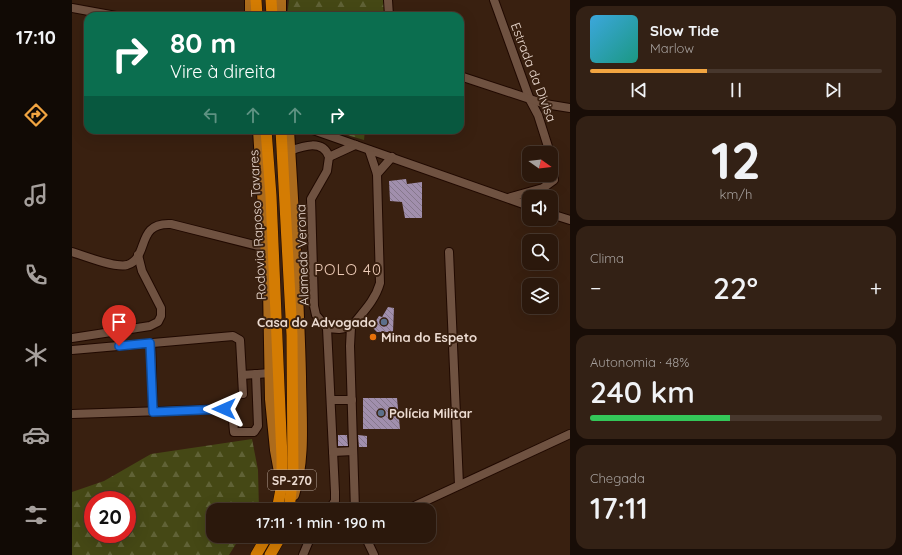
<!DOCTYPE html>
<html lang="pt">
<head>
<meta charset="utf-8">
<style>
	body { margin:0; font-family:Quicksand,sans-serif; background:#332115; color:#f1f3f6; height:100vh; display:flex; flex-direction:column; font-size:15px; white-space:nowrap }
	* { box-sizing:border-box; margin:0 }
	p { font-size:13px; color:#a6a09d }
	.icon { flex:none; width:22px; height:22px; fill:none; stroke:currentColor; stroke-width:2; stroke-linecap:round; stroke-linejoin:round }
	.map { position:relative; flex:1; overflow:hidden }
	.side { display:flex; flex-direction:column; gap:6px; padding:6px; background:#180d07; width:332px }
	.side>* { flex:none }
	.top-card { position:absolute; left:12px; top:12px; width:380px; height:122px; border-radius:12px; box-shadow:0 4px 16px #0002,0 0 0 1px #47372d; background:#0b6e4f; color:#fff; overflow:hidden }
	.needle { width:26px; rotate:104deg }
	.tools { position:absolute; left:450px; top:146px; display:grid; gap:8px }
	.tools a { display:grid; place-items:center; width:36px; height:36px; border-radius:8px; background:#2b180c; box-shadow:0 4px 16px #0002,0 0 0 1px #47372d; font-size:20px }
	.speed { position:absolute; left:12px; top:491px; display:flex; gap:8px; font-size:20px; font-weight:700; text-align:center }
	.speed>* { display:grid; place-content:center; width:52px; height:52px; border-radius:50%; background:#2b180c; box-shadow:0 4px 16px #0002,0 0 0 1px #47372d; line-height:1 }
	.speed .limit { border:6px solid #d22; background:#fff; color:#111 }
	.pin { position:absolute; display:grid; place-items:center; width:34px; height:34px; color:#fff; margin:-41px -17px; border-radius:50% 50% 50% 0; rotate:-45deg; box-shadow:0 0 4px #0007 }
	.pin .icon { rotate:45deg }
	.me { position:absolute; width:44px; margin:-22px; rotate:270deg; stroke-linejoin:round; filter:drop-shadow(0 0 3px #0008) }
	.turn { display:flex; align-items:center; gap:14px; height:84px; padding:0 20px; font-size:18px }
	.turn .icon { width:52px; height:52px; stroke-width:2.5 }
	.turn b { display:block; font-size:28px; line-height:34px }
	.lanes { display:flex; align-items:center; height:38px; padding:0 20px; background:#0003; justify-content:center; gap:20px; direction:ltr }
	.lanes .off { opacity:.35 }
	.big { font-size:30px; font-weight:600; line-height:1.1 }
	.side .tile { flex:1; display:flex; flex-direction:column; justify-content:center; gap:6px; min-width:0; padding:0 14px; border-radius:12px; background:#332115 }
	.side .dial { align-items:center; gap:0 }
	.dial b { font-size:52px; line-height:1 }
	.song { display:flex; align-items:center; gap:12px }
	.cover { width:48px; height:48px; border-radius:6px; background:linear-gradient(135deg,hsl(200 70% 55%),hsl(170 70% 35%)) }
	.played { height:4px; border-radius:2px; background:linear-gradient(90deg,#f2a541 40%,#47372d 40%) }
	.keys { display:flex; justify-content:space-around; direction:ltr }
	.heat { display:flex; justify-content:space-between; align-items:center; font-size:22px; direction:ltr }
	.charge { height:6px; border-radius:3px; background:linear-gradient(90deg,#34c759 48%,#47372d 0) }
	.trip { position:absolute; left:134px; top:503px; width:230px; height:40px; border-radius:12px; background:#2b180c; box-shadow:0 4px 16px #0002,0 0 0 1px #47372d; font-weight:600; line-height:40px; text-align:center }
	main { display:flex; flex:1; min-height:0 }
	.menu { display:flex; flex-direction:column; width:72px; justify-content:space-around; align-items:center; background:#110a05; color:#a6a09d }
	.menu .icon { width:28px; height:28px }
	.menu .on { color:#f2a541 }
	.menu b { font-size:18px; color:#f1f3f6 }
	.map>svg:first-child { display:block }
	.forest { fill:url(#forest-firs); fill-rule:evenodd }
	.building { fill:url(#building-back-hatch) }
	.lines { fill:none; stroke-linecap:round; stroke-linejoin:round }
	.minor-casing { stroke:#200900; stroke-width:10 }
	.major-casing { stroke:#200900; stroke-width:12 }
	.highway-casing { stroke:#200900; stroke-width:12 }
	.minor { stroke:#6f5241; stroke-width:8 }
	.major { stroke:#ac6b1c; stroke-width:10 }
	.highway { stroke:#d47c03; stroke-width:11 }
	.route-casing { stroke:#114b97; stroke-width:10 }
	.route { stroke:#1a73e8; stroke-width:7 }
	.service-dot { fill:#5c6f8a; stroke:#392010; stroke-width:1.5 }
	.food-dot { fill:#e8710a; stroke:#392010; stroke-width:1.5 }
	.labels { text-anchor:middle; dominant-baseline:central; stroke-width:4; stroke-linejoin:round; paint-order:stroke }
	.shield { fill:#392010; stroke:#b6a397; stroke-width:1 }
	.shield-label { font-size:12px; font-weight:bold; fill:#ecdbd1 }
	.street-label { font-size:13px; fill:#ecdbd1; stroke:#392010 }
	.poi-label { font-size:13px; font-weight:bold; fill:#ecdbd1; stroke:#392010; text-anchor:start }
	.quarter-label { font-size:15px; letter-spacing:1px; fill:#eeccb8; stroke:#392010 }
</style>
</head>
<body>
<main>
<nav class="menu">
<b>17:10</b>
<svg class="icon on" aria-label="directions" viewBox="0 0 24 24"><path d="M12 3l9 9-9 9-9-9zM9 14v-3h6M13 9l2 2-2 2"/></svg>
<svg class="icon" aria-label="music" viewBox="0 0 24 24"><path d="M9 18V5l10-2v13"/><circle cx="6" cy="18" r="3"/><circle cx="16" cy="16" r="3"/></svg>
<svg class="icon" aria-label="phone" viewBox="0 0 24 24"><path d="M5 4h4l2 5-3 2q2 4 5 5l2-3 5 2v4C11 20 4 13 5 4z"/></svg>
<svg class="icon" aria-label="climate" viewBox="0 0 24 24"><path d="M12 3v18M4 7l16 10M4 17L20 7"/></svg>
<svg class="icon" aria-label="car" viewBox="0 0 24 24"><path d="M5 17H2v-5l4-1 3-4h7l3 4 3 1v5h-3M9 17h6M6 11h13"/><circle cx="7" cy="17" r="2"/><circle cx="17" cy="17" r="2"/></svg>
<svg class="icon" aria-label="filters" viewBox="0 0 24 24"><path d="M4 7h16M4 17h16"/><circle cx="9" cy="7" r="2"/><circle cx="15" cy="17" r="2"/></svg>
</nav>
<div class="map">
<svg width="498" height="555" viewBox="0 0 498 555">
	<defs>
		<pattern id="forest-firs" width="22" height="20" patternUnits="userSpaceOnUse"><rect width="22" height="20" fill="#454815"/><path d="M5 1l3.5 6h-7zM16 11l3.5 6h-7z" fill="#606236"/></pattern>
		<pattern id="building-back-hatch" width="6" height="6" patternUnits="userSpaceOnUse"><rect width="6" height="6" fill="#a18fad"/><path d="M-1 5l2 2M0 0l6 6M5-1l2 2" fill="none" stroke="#86788c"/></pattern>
	</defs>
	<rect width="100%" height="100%" fill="#392010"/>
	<g class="forest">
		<path d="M217,0H312L314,16H215Z"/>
		<path d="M258,130H293L292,140Z"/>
		<path d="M180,439L186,470L187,510H141V536H169L157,555H0V492L32,481L79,454ZM21,500H55V534H21Z"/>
	</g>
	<g class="building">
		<path d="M334,179L335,184L350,182V218H333L330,202L318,201L317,181Z"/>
		<path d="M316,307L322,308L321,332H305L300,327L307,316L310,317Z"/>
		<path d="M291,398H325L328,429H291Z"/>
		<path d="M266,435H275L276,446H266Z"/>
		<path d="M286,435L295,436V447H287Z"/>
	</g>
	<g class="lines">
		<defs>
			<g id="minor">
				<path d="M316,0L317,16"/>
				<path d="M422,0L458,100L466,115L478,153"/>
				<path d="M0,8L44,16"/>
				<path d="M388,76L473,104L498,108"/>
				<path d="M241,130L457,206"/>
				<path d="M218,151C231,146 251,139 257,157L255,171L239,199L242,306L244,315L255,328L267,329L279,327"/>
				<path d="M257,157L283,145"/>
				<path d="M305,174L320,157"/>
				<path d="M436,198L471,188L482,180L479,156"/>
				<path d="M479,214L498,220"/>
				<path d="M0,252C12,256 43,268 55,265C78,258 63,222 99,224L194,248"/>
				<path d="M377,252L387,485"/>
				<path d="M279,327C290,313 303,301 308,283L305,174L297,150"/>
				<path d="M279,327L278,346L283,510"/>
				<path d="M255,328L263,492V501L257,510"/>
				<path d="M0,338L78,326L86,322L89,316V308L70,271L66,255"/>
				<path d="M79,343L81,412"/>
				<path d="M0,350L161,336L168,340L170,375"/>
				<path d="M171,394L170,375L198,373"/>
				<path d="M259,400H280"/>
				<path d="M0,414L152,409C162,416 161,421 162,432H182L186,426L184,374"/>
				<path d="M261,452L281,451"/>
				<path d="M261,507L278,510"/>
				<path d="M334,510L498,434"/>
				<path d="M293,536L302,555"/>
				<path d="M231,555L239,536"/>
			</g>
			<g id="major">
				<path d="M178,0V16"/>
				<path d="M209,0V16"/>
				<path d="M186,130L196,287L198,399L203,450L207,472"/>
				<path d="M217,130C222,212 227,294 229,376C229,415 234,457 222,495"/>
			</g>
			<g id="highway">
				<path d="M184,0L185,16"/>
				<path d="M199,0L200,16"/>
				<path d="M194,130L199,196L210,458V484L205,510"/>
				<path d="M209,130L220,335L221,473L217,510"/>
				<path d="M184,555L195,536"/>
				<path d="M198,555L209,536"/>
			</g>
		</defs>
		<use href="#minor" class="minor-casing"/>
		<use href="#major" class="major-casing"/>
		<use href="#highway" class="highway-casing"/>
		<use href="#minor" class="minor"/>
		<use href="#major" class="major"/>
		<use href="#highway" class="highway"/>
	</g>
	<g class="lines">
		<defs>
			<path id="route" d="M47,346L78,343L81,412L152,409"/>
		</defs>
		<use href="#route" class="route-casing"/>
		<use href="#route" class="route"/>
	</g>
	<g class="service-dot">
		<circle cx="312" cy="322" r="4"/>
		<circle cx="309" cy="413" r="4"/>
	</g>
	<circle class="food-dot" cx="301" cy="337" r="4"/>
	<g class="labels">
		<rect class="shield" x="196" y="470" width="48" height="20" rx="3"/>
		<g class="shield-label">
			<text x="220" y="480">SP-270</text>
		</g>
		<g class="street-label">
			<text transform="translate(462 72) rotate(69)">Estrada da Divisa</text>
			<text transform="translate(185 225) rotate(-93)">Rodovia Raposo Tavares</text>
			<text transform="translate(230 255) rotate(-92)">Alameda Verona</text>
		</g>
		<g class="poi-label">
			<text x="304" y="322" text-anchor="end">Casa do Advogado</text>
			<text x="309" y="337">Mina do Espeto</text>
			<text x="317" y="413">Polícia Militar</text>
		</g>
		<g class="quarter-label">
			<text x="276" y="269">POLO 40</text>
		</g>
	</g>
</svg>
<div class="tools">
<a><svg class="needle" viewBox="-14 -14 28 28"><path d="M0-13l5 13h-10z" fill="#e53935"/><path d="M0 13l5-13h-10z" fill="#a6a09d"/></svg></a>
<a><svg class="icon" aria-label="sound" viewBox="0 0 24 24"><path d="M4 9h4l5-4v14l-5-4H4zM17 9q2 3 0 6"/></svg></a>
<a><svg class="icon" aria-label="search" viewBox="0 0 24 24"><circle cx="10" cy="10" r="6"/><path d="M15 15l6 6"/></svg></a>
<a><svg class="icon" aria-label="layers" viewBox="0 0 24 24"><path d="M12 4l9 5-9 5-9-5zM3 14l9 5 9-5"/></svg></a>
</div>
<div class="speed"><div class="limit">20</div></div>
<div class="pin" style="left:47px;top:346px;background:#d93025"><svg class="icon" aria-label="arrive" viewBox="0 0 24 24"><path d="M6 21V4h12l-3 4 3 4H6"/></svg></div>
<svg class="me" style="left:152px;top:409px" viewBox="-20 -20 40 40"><path d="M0-17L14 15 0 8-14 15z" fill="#1a73e8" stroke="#fff" stroke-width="4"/></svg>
<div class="trip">17:11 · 1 min · 190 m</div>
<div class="top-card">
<div class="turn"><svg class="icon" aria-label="right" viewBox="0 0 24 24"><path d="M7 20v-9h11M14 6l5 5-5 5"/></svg><div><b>80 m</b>Vire à direita</div></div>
<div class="lanes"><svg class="icon off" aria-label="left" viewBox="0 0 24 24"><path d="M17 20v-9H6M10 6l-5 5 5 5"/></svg><svg class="icon off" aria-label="ahead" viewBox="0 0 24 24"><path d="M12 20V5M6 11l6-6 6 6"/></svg><svg class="icon off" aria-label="ahead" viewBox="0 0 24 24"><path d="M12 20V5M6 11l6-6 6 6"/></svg><svg class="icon" aria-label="right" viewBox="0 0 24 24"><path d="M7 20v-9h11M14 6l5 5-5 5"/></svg></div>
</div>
</div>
<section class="side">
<div class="tile">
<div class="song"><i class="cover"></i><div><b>Slow Tide</b><p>Marlow</p></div></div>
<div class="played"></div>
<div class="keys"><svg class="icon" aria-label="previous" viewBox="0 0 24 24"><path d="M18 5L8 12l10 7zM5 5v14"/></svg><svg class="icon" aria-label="pause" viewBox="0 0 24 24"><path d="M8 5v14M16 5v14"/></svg><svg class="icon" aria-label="next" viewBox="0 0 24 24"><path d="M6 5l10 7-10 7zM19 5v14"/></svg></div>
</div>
<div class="tile dial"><b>12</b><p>km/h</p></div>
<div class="tile"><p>Clima</p>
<div class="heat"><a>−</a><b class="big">22°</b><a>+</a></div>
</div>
<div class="tile"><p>Autonomia · 48%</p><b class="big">240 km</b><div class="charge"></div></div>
<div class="tile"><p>Chegada</p><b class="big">17:11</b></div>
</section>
</main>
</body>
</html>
